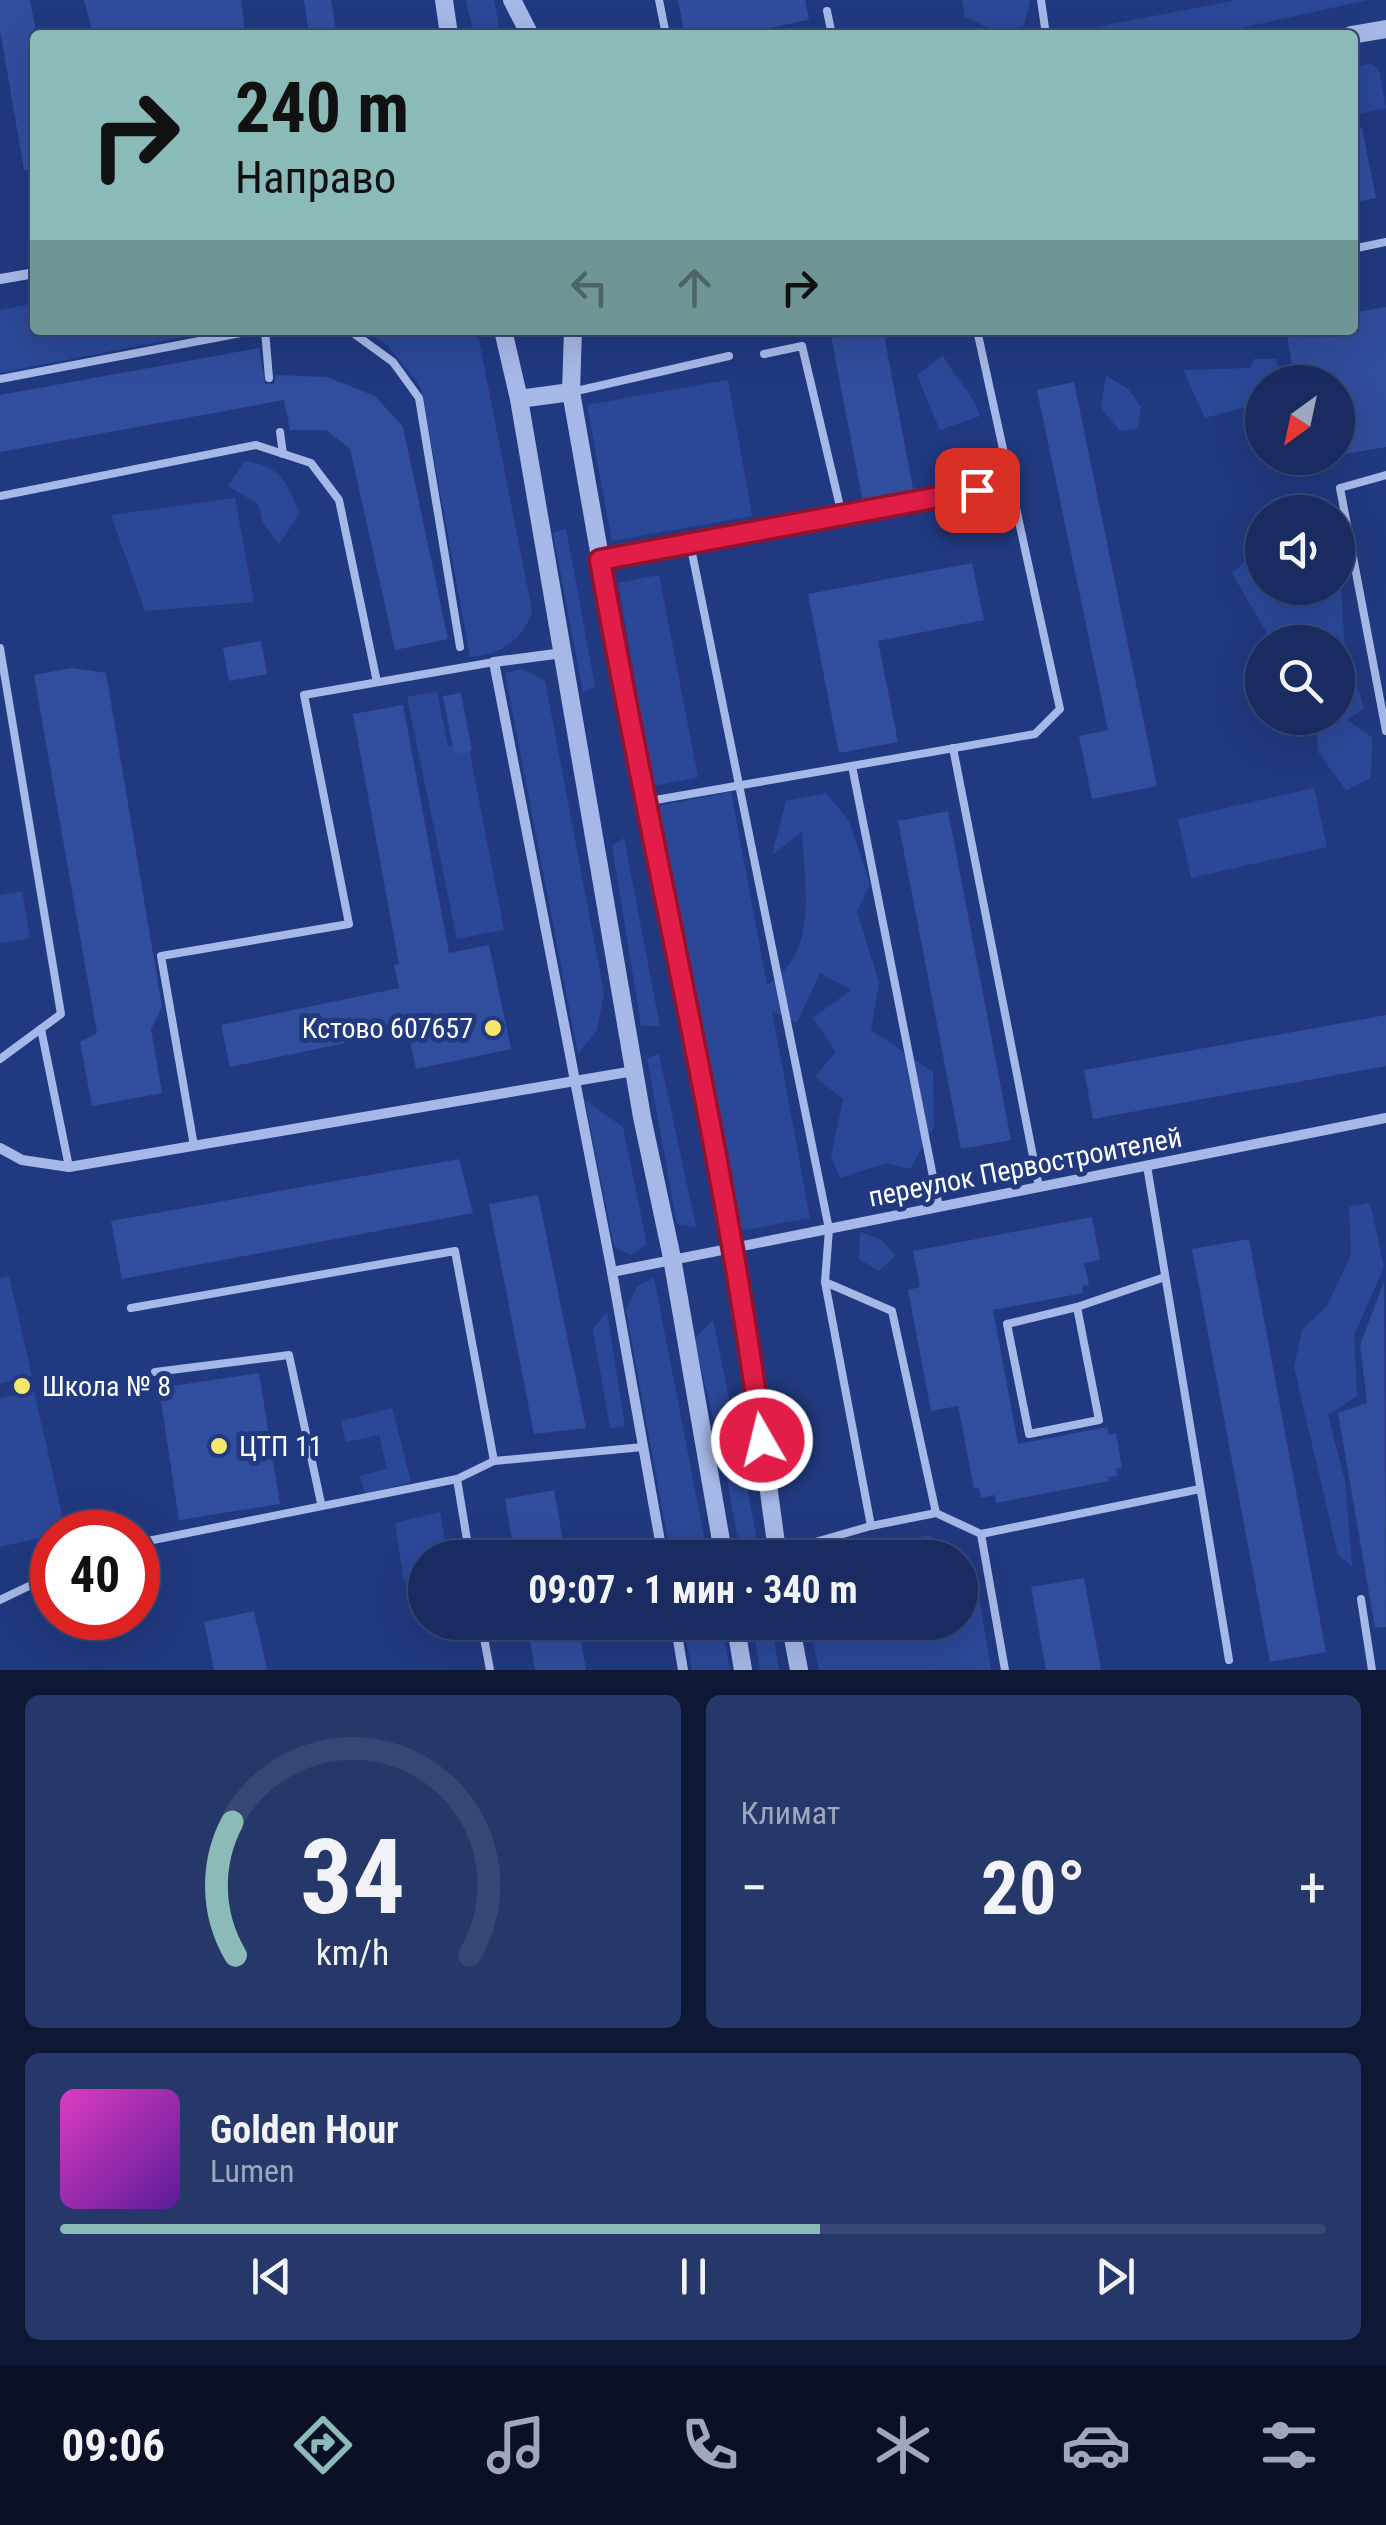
<!DOCTYPE html>
<html lang="ru">
<head>
<meta charset="utf-8">
<style>
	body { margin:0; font-family:"Roboto Condensed",sans-serif; background:#263769; color:#f1f3f6; height:100vh; display:flex; flex-direction:column; font-size:38px; white-space:nowrap }
	* { box-sizing:border-box; margin:0 }
	p { font-size:32px; color:#9fa7bd }
	.icon { flex:none; width:55px; height:55px; fill:none; stroke:currentColor; stroke-width:2; stroke-linecap:round; stroke-linejoin:round }
	.map { position:relative; height:1670px; overflow:hidden }
	.details { display:flex; flex-direction:column; gap:25px; padding:25px; background:#0e1835; flex:1 }
	.details>* { flex:none }
	.banner { position:absolute; left:30px; top:30px; width:1328px; height:305px; border-radius:10px; box-shadow:0 10px 40px #0002,0 0 0 2px #374775; background:#8bbbb9; color:#111; overflow:hidden }
	.needle { width:65px; rotate:213deg }
	.buttons { position:absolute; left:1245px; top:365px; display:grid; gap:20px }
	.buttons a { display:grid; place-items:center; width:110px; height:110px; border-radius:50%; background:#192b60; box-shadow:0 10px 40px #0002,0 0 0 2px #374775; font-size:50px }
	.speed { position:absolute; left:30px; top:1510px; display:flex; gap:20px; font-size:50px; font-weight:700; text-align:center }
	.speed>* { display:grid; place-content:center; width:130px; height:130px; border-radius:50%; background:#192b60; box-shadow:0 10px 40px #0002,0 0 0 2px #374775; line-height:1 }
	.speed .limit { border:15px solid #d22; background:#fff; color:#111 }
	.pin { position:absolute; display:grid; place-items:center; width:85px; height:85px; color:#fff; margin:-42px; border-radius:20px; box-shadow:0 5px 15px #0006 }
	.me { position:absolute; width:110px; margin:-55px; rotate:352deg; stroke-linejoin:round; filter:drop-shadow(0 0 8px #0008) }
	.turn { display:flex; align-items:center; gap:35px; height:210px; padding:0 40px; font-size:45px }
	.turn .icon { width:130px; height:130px; stroke-width:2.5 }
	.turn b { display:block; font-size:70px; line-height:85px }
	.lanes { display:flex; align-items:center; height:95px; padding:0 40px; background:#0003; justify-content:center; gap:50px; direction:ltr }
	.lanes .off { opacity:.35 }
	.big { font-size:75px; font-weight:700; line-height:1.1 }
	.details .widget { flex:1; display:flex; flex-direction:column; justify-content:center; gap:15px; min-width:0; padding:0 35px; border-radius:15px; background:#263769 }
	.details .dial { align-items:center; gap:0 }
	.dial svg { height:260px; overflow:visible; fill:none; stroke:#374775; stroke-width:7; stroke-linecap:round; text-anchor:middle }
	.dial text { fill:#f1f3f6; stroke:none }
	.song { display:flex; align-items:center; gap:30px }
	.cover { width:120px; height:120px; border-radius:15px; background:linear-gradient(135deg,hsl(310 70% 55%),hsl(270 70% 35%)) }
	.played { height:10px; border-radius:5px; background:linear-gradient(90deg,#8bbbb9 60%,#374775 60%) }
	.keys { display:flex; justify-content:space-around; direction:ltr }
	.heat { display:flex; justify-content:space-between; align-items:center; font-size:55px; direction:ltr }
	.details .tiles { flex:1; display:grid; gap:25px; grid-template-columns:1fr 1fr }
	.widget:last-child { grid-column:span 2 }
	.trip { position:absolute; left:408px; top:1540px; width:570px; height:100px; border-radius:50px; background:#192b60; box-shadow:0 10px 40px #0002,0 0 0 2px #374775; font-weight:700; line-height:100px; text-align:center }
	.tab-bar { display:flex; height:160px; justify-content:space-around; align-items:center; background:#0a1126; color:#9fa7bd }
	.tab-bar .icon { width:70px; height:70px }
	.tab-bar .active { color:#8bbbb9 }
	.tab-bar b { font-size:45px; color:#f1f3f6 }
	.map>svg:first-child { display:block }
	.green { fill:#2b4898 }
	.building { fill:#314d9d }
	.lines { fill:none; stroke-linecap:round; stroke-linejoin:round }
	.service { stroke:#a6b8e7; stroke-width:8 }
	.minor { stroke:#a6b8e7; stroke-width:10 }
	.tertiary { stroke:#a6b8e7; stroke-width:18 }
	.route-casing { stroke:#92132f; stroke-width:25 }
	.route { stroke:#e11d48; stroke-width:18 }
	.poi-dot { fill:#f4e668; stroke:#213980; stroke-width:4 }
	.labels { text-anchor:middle; dominant-baseline:central; stroke-width:10; stroke-linejoin:round; paint-order:stroke }
	.poi-label { font-size:28px; fill:#fff; stroke:#213980; text-anchor:start }
	.street-label { font-size:28px; fill:#fff; stroke:#213980 }
</style>
</head>
<body>
<div class="map">
<svg width="1386" height="1670" viewBox="0 0 1386 1670">
	<rect width="100%" height="100%" fill="#213980"/>
	<g class="green">
		<path d="M466,0H494L499,26L487,35L472,27Z"/>
		<path d="M962,0H1029L1030,1L1024,26L997,32L965,17Z"/>
		<path d="M1237,0H1368L1209,35L1060,34Z"/>
		<path d="M1371,63L1379,70L1386,108L1353,115V67Z"/>
		<path d="M35,303V330H218L0,373V310Z"/>
		<path d="M363,330H470L479,340L532,611C522,642 500,654 470,657L421,387L386,344Z"/>
		<path d="M943,355C954,378 973,392 980,416L940,430L917,375Z"/>
		<path d="M1254,359H1276L1281,382H1262V453L1260,409L1246,407L1205,418L1183,370L1250,368Z"/>
		<path d="M1106,375L1129,390L1141,407L1138,428L1120,431L1101,408Z"/>
		<path d="M728,380L752,516L612,541L587,405Z"/>
		<path d="M245,461C281,467 285,480 300,513L279,544L263,523L258,504L228,486Z"/>
		<path d="M235,498L254,602L145,611L111,515Z"/>
		<path d="M566,528L595,687L583,692L553,533Z"/>
		<path d="M1262,547V588H1338V547L1345,650L1364,708L1347,720L1372,737L1371,778L1346,790L1318,752L1316,718H1338V642H1272L1232,573Z"/>
		<path d="M659,575L698,777L653,786L618,583Z"/>
		<path d="M523,669L545,681L604,993L597,1030L578,1054L505,673Z"/>
		<path d="M437,692L448,747L468,743L504,930L457,939L407,697Z"/>
		<path d="M1314,788L1327,847L1191,878L1178,819Z"/>
		<path d="M731,792L767,985C820,952 804,886 802,832L772,855L786,801L826,793L849,821L870,884L857,911L879,983L871,1030L933,1072L934,1127L910,1169L886,1163L840,1178L831,1157L843,1099L815,1077L836,1052L813,1018L851,990L820,973L797,1023L772,1011L810,1218L739,1231L659,806Z"/>
		<path d="M624,838L660,1027L641,1025L612,846Z"/>
		<path d="M22,891L30,938L0,943V895Z"/>
		<path d="M659,1054L696,1227L677,1224L647,1058Z"/>
		<path d="M585,1100L623,1127L647,1245L630,1255L614,1246Z"/>
		<path d="M1370,1203L1384,1267L1354,1335L1357,1396L1328,1415L1345,1482L1352,1566L1338,1555L1294,1367L1302,1330L1327,1306L1351,1255L1349,1207Z"/>
		<path d="M860,1232L882,1240L895,1256L879,1271L859,1259Z"/>
		<path d="M9,1276L32,1376L0,1383V1278Z"/>
		<path d="M654,1278L708,1557H671L626,1310L637,1286Z"/>
		<path d="M607,1312L625,1426L610,1428L593,1329Z"/>
		<path d="M713,1320L736,1433L720,1444L694,1340Z"/>
		<path d="M34,1391L66,1532L0,1547V1398Z"/>
		<path d="M392,1408L411,1482L365,1494L360,1476L387,1469L379,1435L346,1442L341,1421Z"/>
		<path d="M741,1454L760,1557H741L724,1462Z"/>
		<path d="M440,1512L448,1557L425,1558V1594L404,1581L395,1523Z"/>
		<path d="M930,1535L974,1564L991,1670H819L809,1623L960,1622V1558L825,1557Z"/>
		<path d="M683,1623H721L730,1670H692Z"/>
		<path d="M752,1623H771L779,1670H760Z"/>
	</g>
	<g class="building">
		<path d="M0,0H30L35,26V170H24L0,30Z"/>
		<path d="M84,0H241L245,32L114,35L113,30H92Z"/>
		<path d="M304,0H331L336,30L309,34Z"/>
		<path d="M678,0H805L809,20L733,35H685Z"/>
		<path d="M1362,128L1376,198L1352,203V129Z"/>
		<path d="M1386,307V447L1338,455V382H1295L1286,330H1352V313Z"/>
		<path d="M830,330H883L914,494L863,503Z"/>
		<path d="M259,348L265,384H274L276,375L327,377L375,396L403,427L448,639L395,650L350,449L326,430H290L284,400L0,452V395Z"/>
		<path d="M1074,382L1157,786L1092,799L1079,736L1108,730L1037,390Z"/>
		<path d="M972,563L984,620L878,641L898,742L839,753L808,594Z"/>
		<path d="M261,641L267,674L229,681L223,648Z"/>
		<path d="M72,668L106,673L162,1007L151,1029L162,1093L92,1106L80,1042L97,1033L34,675Z"/>
		<path d="M461,693L472,751L454,754L443,696Z"/>
		<path d="M403,705L449,953L489,945L511,1049L416,1069L408,1030L230,1067L221,1025L399,988L394,965L399,964L353,714Z"/>
		<path d="M948,811L1011,1140L961,1149L898,821Z"/>
		<path d="M1386,1015V1066L1093,1119L1084,1070Z"/>
		<path d="M459,1159L473,1213L122,1279L111,1221Z"/>
		<path d="M538,1195L586,1428L534,1434L489,1204Z"/>
		<path d="M1092,1217L1100,1260L1084,1263L1089,1285L1082,1286L1083,1293L993,1310L1018,1444L1107,1427L1109,1435L1116,1433L1122,1468L1116,1469L1117,1476L1108,1477L1109,1481L996,1503L995,1495L981,1498L979,1488L974,1489L958,1406L931,1411L908,1290L920,1287L913,1251Z"/>
		<path d="M1249,1239L1326,1652L1270,1662L1192,1249Z"/>
		<path d="M1384,1282L1386,1627L1375,1628L1338,1413L1367,1403L1360,1345Z"/>
		<path d="M259,1373L280,1504L179,1520L159,1388Z"/>
		<path d="M554,1490L566,1558H515L505,1499Z"/>
		<path d="M1084,1578L1101,1670H1046L1031,1587Z"/>
		<path d="M254,1611L267,1670H214L204,1622Z"/>
		<path d="M527,1622H578L586,1670H535Z"/>
	</g>
	<g class="lines">
		<g class="service">
			<path d="M659,0L666,35"/>
			<path d="M1041,0L1046,35"/>
			<path d="M827,11L832,35"/>
			<path d="M1352,249L1386,242"/>
			<path d="M265,330L269,378"/>
			<path d="M349,330L393,362L419,398L460,647"/>
			<path d="M764,354L802,346L842,515"/>
			<path d="M0,379L257,330"/>
			<path d="M572,392L729,356"/>
			<path d="M280,432L283,454"/>
			<path d="M1386,475L1340,488L1386,731"/>
			<path d="M0,496L256,445L311,463L339,500L377,682"/>
			<path d="M690,543L829,1229L825,1282L871,1526L777,1553"/>
			<path d="M602,559L1011,484"/>
			<path d="M0,648L61,1014L0,1059"/>
			<path d="M953,748L1039,1187"/>
			<path d="M852,766L939,1207"/>
			<path d="M644,802L1035,734L1060,709L977,330"/>
			<path d="M41,1029L69,1167"/>
			<path d="M194,1146L161,956L349,924L304,695L494,662"/>
			<path d="M1147,1166L1229,1660"/>
			<path d="M825,1282L892,1311L936,1513L981,1534L1005,1670"/>
			<path d="M1077,1307L1099,1420L1029,1434L1007,1324L1077,1307L1165,1277"/>
			<path d="M131,1308L455,1251L494,1461"/>
			<path d="M155,1372L289,1355L321,1503"/>
			<path d="M457,1479L470,1558"/>
			<path d="M871,1526L936,1513"/>
			<path d="M981,1534L1200,1489"/>
			<path d="M138,1543L457,1479L494,1461L643,1447"/>
			<path d="M1361,1599L1372,1670"/>
			<path d="M0,1600L52,1575"/>
			<path d="M481,1622L490,1670"/>
		</g>
		<g class="minor">
			<path d="M0,279L35,273"/>
			<path d="M563,653L494,662L612,1272"/>
			<path d="M0,1148L22,1160L69,1167L634,1071"/>
			<path d="M663,1558L612,1272L1386,1118"/>
			<path d="M675,1622L683,1670"/>
		</g>
		<g class="tertiary">
			<path d="M444,0L449,35"/>
			<path d="M512,0L530,35"/>
			<path d="M1351,35L1386,29"/>
			<path d="M503,330L519,399L642,1117L672,1258L724,1558"/>
			<path d="M573,330L571,392L643,802L736,1250L778,1558"/>
			<path d="M519,399L571,392"/>
			<path d="M735,1622L743,1670"/>
			<path d="M790,1622L799,1670"/>
		</g>
	</g>
	<g class="lines">
		<defs>
			<path id="route" d="M762,1440C723,1143 651,854 600,560L977,490"/>
		</defs>
		<use href="#route" class="route-casing"/>
		<use href="#route" class="route"/>
	</g>
	<g class="poi-dot">
		<circle cx="493" cy="1028" r="10"/>
		<circle cx="22" cy="1386" r="10"/>
		<circle cx="219" cy="1446" r="10"/>
	</g>
	<g class="labels">
		<g class="poi-label">
			<text x="473" y="1028" text-anchor="end">Кстово 607657</text>
			<text x="42" y="1386">Школа № 8</text>
			<text x="239" y="1446">ЦТП 11</text>
		</g>
		<g class="street-label">
			<text transform="translate(1025 1167) rotate(-11)">переулок Первостроителей</text>
		</g>
	</g>
</svg>
<div class="buttons">
<a><svg class="needle" viewBox="-14 -14 28 28"><path d="M0-13l5 13h-10z" fill="#e53935"/><path d="M0 13l5-13h-10z" fill="#9fa7bd"/></svg></a>
<a><svg class="icon" aria-label="sound" viewBox="0 0 24 24"><path d="M4 9h4l5-4v14l-5-4H4zM17 9q2 3 0 6"/></svg></a>
<a><svg class="icon" aria-label="search" viewBox="0 0 24 24"><circle cx="10" cy="10" r="6"/><path d="M15 15l6 6"/></svg></a>
</div>
<div class="speed"><div class="limit">40</div></div>
<div class="pin" style="left:977px;top:490px;background:#d93025"><svg class="icon" aria-label="arrive" viewBox="0 0 24 24"><path d="M6 21V4h12l-3 4 3 4H6"/></svg></div>
<svg class="me" style="left:762px;top:1440px" viewBox="-20 -20 40 40"><circle r="17" fill="#e11d48" stroke="#fff" stroke-width="3"/><path d="M0-11L8 9 0 5-8 9z" fill="#fff"/></svg>
<div class="trip">09:07 · 1 мин · 340 m</div>
<div class="banner">
<div class="turn"><svg class="icon" aria-label="right" viewBox="0 0 24 24"><path d="M7 20v-9h11M14 6l5 5-5 5"/></svg><div><b>240 m</b>Направо</div></div>
<div class="lanes"><svg class="icon off" aria-label="left" viewBox="0 0 24 24"><path d="M17 20v-9H6M10 6l-5 5 5 5"/></svg><svg class="icon off" aria-label="ahead" viewBox="0 0 24 24"><path d="M12 20V5M6 11l6-6 6 6"/></svg><svg class="icon" aria-label="right" viewBox="0 0 24 24"><path d="M7 20v-9h11M14 6l5 5-5 5"/></svg></div>
</div>
</div>
<section class="details">
<div class="tiles">
<div class="widget dial"><svg viewBox="0 0 100 80">
<path d="M14 69A42 42 0 1 1 86 69"/>
<path d="M14 69A42 42 0 0 1 13 28" stroke="#8bbbb9"/>
<text x="50" y="56" font-size="32" font-weight="700">34</text>
<text x="50" y="72" font-size="11">km/h</text>
</svg></div>
<div class="widget"><p>Климат</p>
<div class="heat"><a>−</a><b class="big">20°</b><a>+</a></div>
</div>
<div class="widget">
<div class="song"><i class="cover"></i><div><b>Golden Hour</b><p>Lumen</p></div></div>
<div class="played"></div>
<div class="keys"><svg class="icon" aria-label="previous" viewBox="0 0 24 24"><path d="M18 5L8 12l10 7zM5 5v14"/></svg><svg class="icon" aria-label="pause" viewBox="0 0 24 24"><path d="M8 5v14M16 5v14"/></svg><svg class="icon" aria-label="next" viewBox="0 0 24 24"><path d="M6 5l10 7-10 7zM19 5v14"/></svg></div>
</div>
</div>
</section>
<nav class="tab-bar">
<b>09:06</b>
<svg class="icon active" aria-label="directions" viewBox="0 0 24 24"><path d="M12 3l9 9-9 9-9-9zM9 14v-3h6M13 9l2 2-2 2"/></svg>
<svg class="icon" aria-label="music" viewBox="0 0 24 24"><path d="M9 18V5l10-2v13"/><circle cx="6" cy="18" r="3"/><circle cx="16" cy="16" r="3"/></svg>
<svg class="icon" aria-label="phone" viewBox="0 0 24 24"><path d="M5 4h4l2 5-3 2q2 4 5 5l2-3 5 2v4C11 20 4 13 5 4z"/></svg>
<svg class="icon" aria-label="climate" viewBox="0 0 24 24"><path d="M12 3v18M4 7l16 10M4 17L20 7"/></svg>
<svg class="icon" aria-label="car" viewBox="0 0 24 24"><path d="M5 17H2v-5l4-1 3-4h7l3 4 3 1v5h-3M9 17h6M6 11h13"/><circle cx="7" cy="17" r="2"/><circle cx="17" cy="17" r="2"/></svg>
<svg class="icon" aria-label="filters" viewBox="0 0 24 24"><path d="M4 7h16M4 17h16"/><circle cx="9" cy="7" r="2"/><circle cx="15" cy="17" r="2"/></svg>
</nav>
</body>
</html>
